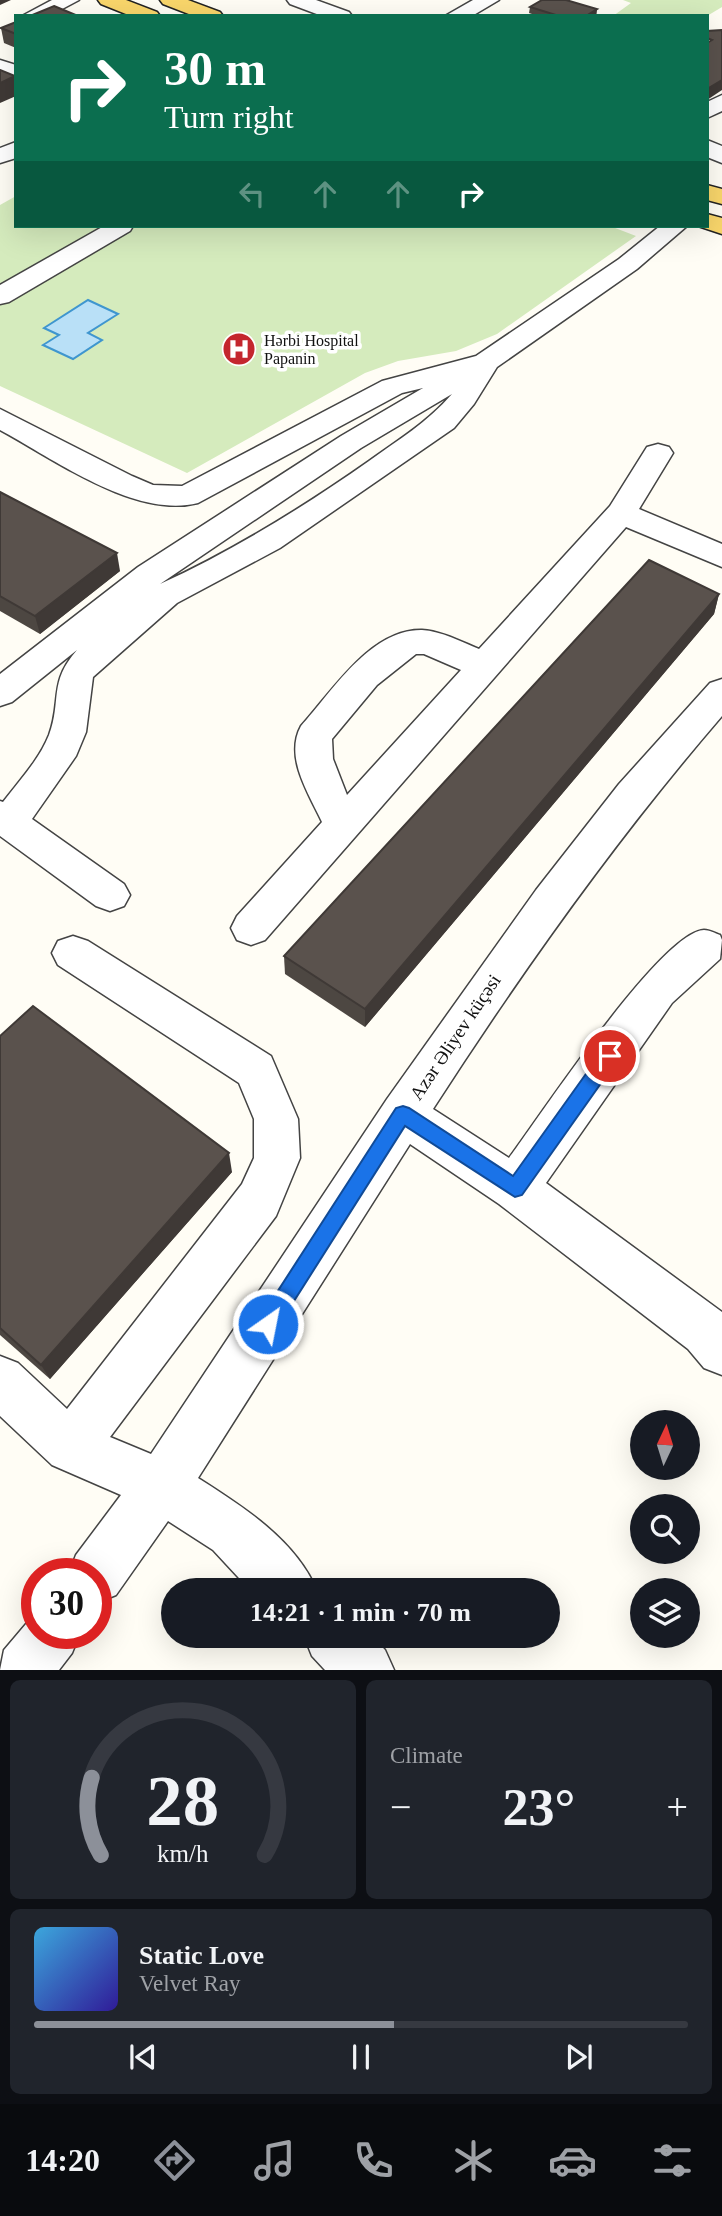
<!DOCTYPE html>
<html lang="en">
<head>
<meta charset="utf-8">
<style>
	body { margin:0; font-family:"Times New Roman",serif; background:#20242c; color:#f1f3f6; height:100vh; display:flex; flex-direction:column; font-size:26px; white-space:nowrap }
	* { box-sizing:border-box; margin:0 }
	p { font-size:23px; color:#9ea1a6 }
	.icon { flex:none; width:38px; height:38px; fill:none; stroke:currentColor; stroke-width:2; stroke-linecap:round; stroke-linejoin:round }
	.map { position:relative; height:1670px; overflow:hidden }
	.side { display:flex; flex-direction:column; gap:10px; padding:10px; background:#0d0f14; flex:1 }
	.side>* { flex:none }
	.hud { position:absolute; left:14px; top:14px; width:695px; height:214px; border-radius:0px; box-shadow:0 7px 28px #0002; background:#0b6e4f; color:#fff; overflow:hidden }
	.needle { width:46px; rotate:4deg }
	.fabs { position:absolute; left:630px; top:1410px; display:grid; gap:14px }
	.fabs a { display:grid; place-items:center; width:70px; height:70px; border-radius:50%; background:#171b24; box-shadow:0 7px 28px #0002; font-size:35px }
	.speed { position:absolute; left:21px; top:1558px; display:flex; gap:14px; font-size:35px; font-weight:700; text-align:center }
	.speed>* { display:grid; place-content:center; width:91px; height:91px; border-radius:50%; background:#171b24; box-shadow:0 7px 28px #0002; line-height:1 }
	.speed .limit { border:10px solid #d22; background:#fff; color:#111 }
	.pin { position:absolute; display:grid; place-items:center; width:60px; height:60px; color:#fff; margin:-30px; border:4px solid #fff; border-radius:50%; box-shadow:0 2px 7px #0007 }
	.me { position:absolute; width:77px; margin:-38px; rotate:33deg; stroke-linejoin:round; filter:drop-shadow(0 0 5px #0008) }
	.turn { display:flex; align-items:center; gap:24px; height:147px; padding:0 35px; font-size:32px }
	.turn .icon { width:91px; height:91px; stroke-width:2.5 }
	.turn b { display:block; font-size:49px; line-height:60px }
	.lanes { display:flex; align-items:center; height:66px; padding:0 35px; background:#0003; justify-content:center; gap:35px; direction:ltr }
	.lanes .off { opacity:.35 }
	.big { font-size:52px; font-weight:600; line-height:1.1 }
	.side .widget { flex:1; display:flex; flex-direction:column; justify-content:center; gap:10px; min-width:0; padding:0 24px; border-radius:10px; background:#20242c }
	.side .dial { align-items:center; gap:0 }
	.dial svg { height:182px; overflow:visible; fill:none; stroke:#363941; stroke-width:7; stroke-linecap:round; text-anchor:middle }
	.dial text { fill:#f1f3f6; stroke:none }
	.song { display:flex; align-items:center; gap:21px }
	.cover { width:84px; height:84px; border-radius:10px; background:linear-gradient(135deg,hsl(200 70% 55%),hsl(250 70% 35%)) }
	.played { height:7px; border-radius:4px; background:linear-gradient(90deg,#8c9099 55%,#363941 55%) }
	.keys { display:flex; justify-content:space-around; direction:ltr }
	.heat { display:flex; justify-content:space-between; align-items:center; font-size:38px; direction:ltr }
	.side .tiles { flex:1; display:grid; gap:10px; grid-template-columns:1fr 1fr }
	.widget:last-child { grid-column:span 2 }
	.trip { position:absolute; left:161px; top:1578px; width:399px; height:70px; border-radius:35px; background:#171b24; box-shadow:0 7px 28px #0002; font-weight:600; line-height:70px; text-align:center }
	.menu { display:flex; height:112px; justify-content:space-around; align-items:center; background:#090b0e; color:#9ea1a6 }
	.menu .icon { width:49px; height:49px }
	.menu .current { color:#8c9099 }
	.menu b { font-size:32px; color:#f1f3f6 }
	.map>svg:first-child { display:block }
	.green { fill:#d5ebbd }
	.water { fill:#b9e0f7; stroke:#3f96cf; stroke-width:2 }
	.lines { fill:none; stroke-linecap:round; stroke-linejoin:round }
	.minor-casing { stroke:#444; stroke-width:3 }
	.major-casing { stroke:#222; stroke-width:3 }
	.minor { fill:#fff; fill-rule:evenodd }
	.major { fill:#f9d66b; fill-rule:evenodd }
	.wall { fill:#4d4742 }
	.shaded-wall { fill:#3f3936 }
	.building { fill:#5a524d; stroke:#3f3936; stroke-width:2 }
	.route { fill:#1a73e8; stroke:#114b97; stroke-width:2 }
	.labels { text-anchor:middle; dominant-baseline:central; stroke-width:7; stroke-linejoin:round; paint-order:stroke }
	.far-poi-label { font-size:16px; fill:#111; stroke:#fff; text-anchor:start }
	.street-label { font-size:19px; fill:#111; stroke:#fff }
</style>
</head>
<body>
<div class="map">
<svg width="722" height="1670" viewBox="0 0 722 1670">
	<rect width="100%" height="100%" fill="#fffdf5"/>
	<g class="green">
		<path d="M623,0H722V7L707,16H613L631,3Z"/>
		<path d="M16,196V226H610L636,236L497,334L456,351L398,361L365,373L187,473L0,386V205Z"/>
	</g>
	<path class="water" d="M88,300L118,314L88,333L102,340L73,359L43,345L59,335L44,328Z"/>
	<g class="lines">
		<defs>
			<g id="minor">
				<path d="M52,0H79L49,16H22Z"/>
				<path d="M287,0H316L349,12L352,16H322L290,4Z"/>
				<path d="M473,0H499L472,16H445Z"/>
				<path d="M0,60L16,65V78L0,73Z"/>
				<path d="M722,95V111L707,118V102Z"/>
				<path d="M707,140L722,146V163L707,157Z"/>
				<path d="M16,142V158L0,163V148Z"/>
				<path d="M104,226H133L130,231L9,302L0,304V285Z"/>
				<path d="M660,226H687L637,269L497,367L474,404L454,428L280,548L177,603L93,677L86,732L76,756L32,819L124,884L130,895L124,906L110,911L96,906L0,836V801L3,802C19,781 39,760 49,735C62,700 48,683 77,650L12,702L0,706V674L138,567L341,436L423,388L402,393L198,503C135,519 54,459 0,430V409L132,476L153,485L182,486L382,381L476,356L619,259ZM452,394C428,422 398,440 369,461C302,508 234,550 160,584L361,448Z"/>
				<path d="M658,444L669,447L673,453L639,509L722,544V567L626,527L265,940L251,945L237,940L231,928L237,916L322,822C309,794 284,757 301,726C332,692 370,629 422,630C441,631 462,642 479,649L610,506L647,447ZM416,654H424L461,670L347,795L333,759L332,739L377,685Z"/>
				<path d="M722,679V716C615,840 522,971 433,1109L509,1158C539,1118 661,932 704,930C709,930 715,933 720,935L722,940L720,959L672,1003L546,1183L722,1312V1375L704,1368L688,1349L499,1204L410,1144L198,1478C242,1506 296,1540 317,1591H251L213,1550L168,1521L116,1595L96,1603V1573H69L76,1555L121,1495L52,1465L0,1416V1356L18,1363L67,1409L242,1184L254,1158V1119L239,1083L58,965L52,953L58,941L73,936L88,941L271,1056L298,1119L300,1158L276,1216L110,1437L151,1454L387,1099L536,890L619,784L710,683Z"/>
				<path d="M37,1611V1633H80L72,1653L59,1670H0L4,1650Z"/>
				<path d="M304,1636H372L385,1650L394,1670H325L312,1656Z"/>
			</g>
			<g id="major">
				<path d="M98,0H126L157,12L160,16H131L101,4Z"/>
				<path d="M160,0H188L220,12L223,16H194L163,4Z"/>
				<path d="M707,185L722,189V204L707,200Z"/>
				<path d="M707,214L722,218V234L698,226H707Z"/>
			</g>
		</defs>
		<use href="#minor" class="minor-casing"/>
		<use href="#major" class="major-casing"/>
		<use href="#minor" class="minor"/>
		<use href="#major" class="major"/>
	</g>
	<g class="wall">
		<path d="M530,7L597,9L596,16H538L529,13Z"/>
		<path d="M16,22V48L4,43L1,28Z"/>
		<path d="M0,492L120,571L40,634L0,611Z"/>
		<path d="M719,594L714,614L365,1027L285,974L284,956Z"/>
		<path d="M0,1036L232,1172L50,1379L0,1335Z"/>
	</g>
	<g class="shaded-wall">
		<path d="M0,0H11L0,5Z"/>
		<path d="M597,9L596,16H586Z"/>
		<path d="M15,76L16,96L0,103V83Z"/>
		<path d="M722,80V90L707,100V89Z"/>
		<path d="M117,553L120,571L40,634L35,616Z"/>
		<path d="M719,594L714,614L365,1027V1009Z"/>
		<path d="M229,1153L232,1172L50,1379L41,1365Z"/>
	</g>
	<g class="building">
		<path d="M542,0H566L597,9L586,16H559L530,7Z"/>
		<path d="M54,6L78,16H30Z"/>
		<path d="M16,22V34L1,28Z"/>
		<path d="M722,30V80L707,89V43L712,40L707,38V31Z"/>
		<path d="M0,70L15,76L0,83Z"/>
		<path d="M0,492L117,553L35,616L0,596Z"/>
		<path d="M649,560L719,594L365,1009L284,956Z"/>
		<path d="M33,1006L229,1153L41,1365L0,1328V1036Z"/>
	</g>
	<path class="route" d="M610,1048L616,1050L619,1056L616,1062L522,1195L515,1197L405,1126L275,1331L268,1334L261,1331L258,1324L261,1317L396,1108L403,1106L409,1108L513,1176L603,1050Z"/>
	<defs>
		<symbol id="hospital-disc" viewBox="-11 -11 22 22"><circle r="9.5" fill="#c4262e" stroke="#fff"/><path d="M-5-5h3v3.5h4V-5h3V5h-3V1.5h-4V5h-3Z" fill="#fff"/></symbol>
	</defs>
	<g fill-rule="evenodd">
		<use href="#hospital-disc" x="220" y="330" width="38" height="38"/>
	</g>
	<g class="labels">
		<g class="far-poi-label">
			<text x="264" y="340">Hərbi Hospital<tspan x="264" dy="18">Papanin</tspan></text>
		</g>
		<g class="street-label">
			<text transform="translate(455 1037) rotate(-56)">Azər Əliyev küçəsi</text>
		</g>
	</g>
</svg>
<div class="fabs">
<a><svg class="needle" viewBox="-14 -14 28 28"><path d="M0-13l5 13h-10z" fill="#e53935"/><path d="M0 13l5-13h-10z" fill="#9ea1a6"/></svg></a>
<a><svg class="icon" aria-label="search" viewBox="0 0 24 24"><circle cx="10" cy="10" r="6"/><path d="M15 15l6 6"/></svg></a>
<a><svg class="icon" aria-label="layers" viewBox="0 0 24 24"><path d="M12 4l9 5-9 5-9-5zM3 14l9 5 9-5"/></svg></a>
</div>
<div class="speed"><div class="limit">30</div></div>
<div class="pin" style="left:610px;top:1056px;background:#d93025"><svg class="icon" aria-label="arrive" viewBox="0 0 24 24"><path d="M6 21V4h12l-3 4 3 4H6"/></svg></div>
<svg class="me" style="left:268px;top:1324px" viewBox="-20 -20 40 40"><circle r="17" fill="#1a73e8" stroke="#fff" stroke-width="3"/><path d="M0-11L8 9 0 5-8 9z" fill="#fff"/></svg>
<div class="trip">14:21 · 1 min · 70 m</div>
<div class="hud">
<div class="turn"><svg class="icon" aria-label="right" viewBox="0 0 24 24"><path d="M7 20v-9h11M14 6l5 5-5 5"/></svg><div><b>30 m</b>Turn right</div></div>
<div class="lanes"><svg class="icon off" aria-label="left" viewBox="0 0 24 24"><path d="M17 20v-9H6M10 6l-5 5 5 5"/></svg><svg class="icon off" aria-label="ahead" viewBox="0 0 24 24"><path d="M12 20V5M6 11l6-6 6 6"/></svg><svg class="icon off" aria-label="ahead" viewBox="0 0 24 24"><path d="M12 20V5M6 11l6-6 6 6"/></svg><svg class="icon" aria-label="right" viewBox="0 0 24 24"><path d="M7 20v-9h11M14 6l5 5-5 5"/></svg></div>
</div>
</div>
<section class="side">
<div class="tiles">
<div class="widget dial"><svg viewBox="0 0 100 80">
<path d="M14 69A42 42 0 1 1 86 69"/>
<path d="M14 69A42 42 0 0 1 10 35" stroke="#8c9099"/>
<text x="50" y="56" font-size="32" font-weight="700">28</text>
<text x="50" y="72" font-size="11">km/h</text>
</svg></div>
<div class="widget"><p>Climate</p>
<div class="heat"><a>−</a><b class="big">23°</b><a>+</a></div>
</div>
<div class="widget">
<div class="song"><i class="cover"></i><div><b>Static Love</b><p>Velvet Ray</p></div></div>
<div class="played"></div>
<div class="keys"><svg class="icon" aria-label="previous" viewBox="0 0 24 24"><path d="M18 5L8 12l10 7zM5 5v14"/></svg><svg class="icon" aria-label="pause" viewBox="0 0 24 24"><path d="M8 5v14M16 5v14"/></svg><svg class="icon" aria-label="next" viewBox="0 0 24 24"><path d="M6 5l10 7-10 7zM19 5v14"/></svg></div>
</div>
</div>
</section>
<nav class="menu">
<b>14:20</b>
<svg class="icon current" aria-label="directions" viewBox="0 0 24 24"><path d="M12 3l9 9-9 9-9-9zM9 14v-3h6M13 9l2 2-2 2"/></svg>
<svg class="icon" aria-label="music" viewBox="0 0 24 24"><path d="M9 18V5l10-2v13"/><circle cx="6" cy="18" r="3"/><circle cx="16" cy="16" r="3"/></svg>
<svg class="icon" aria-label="phone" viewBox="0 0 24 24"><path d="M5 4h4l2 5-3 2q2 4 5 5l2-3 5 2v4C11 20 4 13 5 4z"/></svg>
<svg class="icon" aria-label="climate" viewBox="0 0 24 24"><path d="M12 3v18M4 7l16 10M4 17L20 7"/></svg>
<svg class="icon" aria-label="car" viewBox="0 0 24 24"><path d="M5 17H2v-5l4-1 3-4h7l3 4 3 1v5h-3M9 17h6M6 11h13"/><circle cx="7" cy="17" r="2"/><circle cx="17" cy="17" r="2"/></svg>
<svg class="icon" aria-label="filters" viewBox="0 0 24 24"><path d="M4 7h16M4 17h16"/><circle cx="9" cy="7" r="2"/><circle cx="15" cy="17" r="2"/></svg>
</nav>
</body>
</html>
